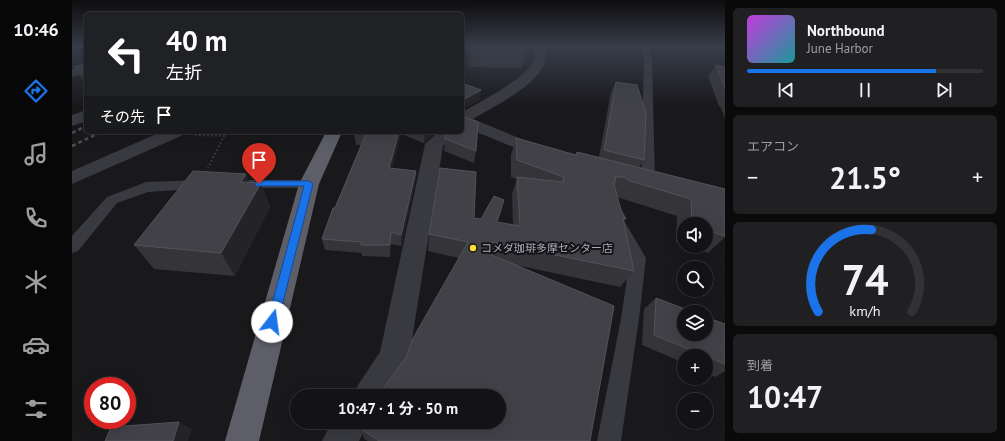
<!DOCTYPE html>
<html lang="ja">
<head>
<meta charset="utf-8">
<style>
	body { margin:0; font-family:"PT Sans","Noto Sans JP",sans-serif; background:#202022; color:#f1f3f6; height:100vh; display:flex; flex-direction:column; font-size:15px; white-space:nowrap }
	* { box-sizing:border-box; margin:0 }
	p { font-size:13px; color:#9d9ea0 }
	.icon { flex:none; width:22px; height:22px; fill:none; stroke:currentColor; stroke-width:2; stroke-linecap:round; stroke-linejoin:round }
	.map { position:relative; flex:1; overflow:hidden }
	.drawer { display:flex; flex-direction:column; gap:8px; padding:8px; background:#0a0a0b; width:280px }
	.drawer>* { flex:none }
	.guide { position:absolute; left:12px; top:12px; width:380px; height:122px; border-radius:6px; box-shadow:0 4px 16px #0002,0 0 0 1px #323234; background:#202124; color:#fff; overflow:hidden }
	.tools { position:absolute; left:605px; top:217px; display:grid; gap:8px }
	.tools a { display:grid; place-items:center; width:36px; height:36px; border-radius:50%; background:#131214; box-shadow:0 4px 16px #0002,0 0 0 1px #323234; font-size:20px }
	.speed { position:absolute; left:12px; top:377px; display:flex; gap:8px; font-size:20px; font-weight:700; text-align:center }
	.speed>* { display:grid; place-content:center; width:52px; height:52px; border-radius:50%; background:#131214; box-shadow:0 4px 16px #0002,0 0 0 1px #323234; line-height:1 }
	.speed .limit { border:6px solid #d22; background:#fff; color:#111 }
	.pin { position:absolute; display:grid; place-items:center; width:34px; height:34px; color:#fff; margin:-41px -17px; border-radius:50% 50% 50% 0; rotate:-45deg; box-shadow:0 0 4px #0007 }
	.pin .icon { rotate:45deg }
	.me { position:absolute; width:44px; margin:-22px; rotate:15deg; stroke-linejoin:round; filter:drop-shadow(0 0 3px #0008) }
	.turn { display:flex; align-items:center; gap:14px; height:84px; padding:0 16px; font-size:18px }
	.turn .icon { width:52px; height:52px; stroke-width:2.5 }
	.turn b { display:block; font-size:28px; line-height:34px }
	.then { display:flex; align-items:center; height:38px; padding:0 16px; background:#0003; gap:8px; font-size:15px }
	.big { font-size:30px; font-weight:700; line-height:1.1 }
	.drawer .card { flex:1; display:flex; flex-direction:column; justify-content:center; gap:6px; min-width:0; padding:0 14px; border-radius:6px; background:#202022 }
	.drawer .dial { align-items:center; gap:0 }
	.dial svg { height:104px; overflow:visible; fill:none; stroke:#323234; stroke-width:7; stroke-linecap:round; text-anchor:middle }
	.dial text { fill:#f1f3f6; stroke:none }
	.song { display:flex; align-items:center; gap:12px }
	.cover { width:48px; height:48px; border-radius:6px; background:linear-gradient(135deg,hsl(290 70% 55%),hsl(180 70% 35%)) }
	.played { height:4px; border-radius:2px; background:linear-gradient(90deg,#1a73e8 80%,#323234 80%) }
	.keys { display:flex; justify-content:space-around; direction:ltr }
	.heat { display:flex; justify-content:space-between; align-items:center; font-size:22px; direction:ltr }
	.trip { position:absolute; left:218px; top:389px; width:216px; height:40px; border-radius:20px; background:#131214; box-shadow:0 4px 16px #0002,0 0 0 1px #323234; font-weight:700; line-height:40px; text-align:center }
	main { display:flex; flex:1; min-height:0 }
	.tabs { display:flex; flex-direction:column; width:72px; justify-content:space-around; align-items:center; background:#080708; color:#9d9ea0 }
	.tabs .icon { width:28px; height:28px }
	.tabs .active { color:#1a73e8 }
	.tabs b { font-size:18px; color:#f1f3f6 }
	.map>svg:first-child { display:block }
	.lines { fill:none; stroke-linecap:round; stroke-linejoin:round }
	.path { stroke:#3f4047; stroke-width:2; stroke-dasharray:1.5 2.5; stroke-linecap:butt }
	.service { fill:#393940; fill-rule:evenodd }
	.minor { fill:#393940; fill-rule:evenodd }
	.tertiary { fill:#393940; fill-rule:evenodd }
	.trunk { fill:#5d5e68; fill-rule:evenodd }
	.rail { stroke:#4c4c55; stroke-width:2.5; stroke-dasharray:4 3; stroke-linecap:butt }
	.wall { fill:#353439 }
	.shaded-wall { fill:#242327 }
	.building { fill:#414147; stroke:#525259 }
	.route { fill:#1a73e8; stroke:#114b97 }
	.poi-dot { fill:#fbde2f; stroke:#141316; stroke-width:1.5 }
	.labels { text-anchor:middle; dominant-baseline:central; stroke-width:4; stroke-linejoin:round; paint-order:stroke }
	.poi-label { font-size:11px; fill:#aaacbb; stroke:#141316; text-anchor:start }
</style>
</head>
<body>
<main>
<nav class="tabs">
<b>10:46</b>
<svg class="icon active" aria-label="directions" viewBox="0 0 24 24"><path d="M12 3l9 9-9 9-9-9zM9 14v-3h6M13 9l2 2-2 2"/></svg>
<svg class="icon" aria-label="music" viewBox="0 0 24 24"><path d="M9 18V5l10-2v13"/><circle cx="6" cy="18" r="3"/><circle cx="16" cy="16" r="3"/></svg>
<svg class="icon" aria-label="phone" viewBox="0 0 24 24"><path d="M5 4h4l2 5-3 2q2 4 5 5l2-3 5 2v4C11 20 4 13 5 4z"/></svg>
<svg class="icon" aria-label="climate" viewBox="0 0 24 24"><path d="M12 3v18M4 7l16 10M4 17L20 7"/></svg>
<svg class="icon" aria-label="car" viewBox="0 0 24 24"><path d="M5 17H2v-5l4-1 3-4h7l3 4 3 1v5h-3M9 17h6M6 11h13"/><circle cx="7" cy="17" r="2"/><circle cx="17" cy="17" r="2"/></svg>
<svg class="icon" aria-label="filters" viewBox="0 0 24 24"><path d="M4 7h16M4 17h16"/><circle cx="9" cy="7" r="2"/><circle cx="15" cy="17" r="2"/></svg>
</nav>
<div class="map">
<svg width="653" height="441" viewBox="0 0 653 441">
	<rect width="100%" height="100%" fill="#19181b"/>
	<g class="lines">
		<path class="path" d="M123,135L152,136L136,168"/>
		<g class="service">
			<path d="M569,46H577L580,60L583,183L581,186L576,187L571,186L569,183L572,60Z"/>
			<path d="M129,180L134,182L136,185L134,188L76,192L45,203L6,251L0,253V236L35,197L74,182Z"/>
			<path d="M169,180H237L242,181L244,184L242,187L237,188H169L164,187L162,184L164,181Z"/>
			<path d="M546,217L551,219L574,258L567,319L549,441H525L549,319L558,258L538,223L541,219Z"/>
		</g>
		<g class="minor">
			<path d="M462,46H474C474,51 475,57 473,62C465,86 422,106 401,119L476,150L479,154L476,158L470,159L390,126V112C407,102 453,79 461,62C463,57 462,51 462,46Z"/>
			<path d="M14,110V121L0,126V115Z"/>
			<path d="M89,132H111L109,136L0,184V171Z"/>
			<path d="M366,132H384L371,146L337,358L333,369L315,396H281L286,385L308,352L353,144Z"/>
			<path d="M260,422H297L287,441H250Z"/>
		</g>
		<path class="tertiary" d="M14,65V73L0,77V69Z"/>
		<path class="trunk" d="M254,132H270L247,184L187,441H153L227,184Z"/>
		<g class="rail">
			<path d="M0,133L14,126"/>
			<path d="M0,146L29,132"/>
		</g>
	</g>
	<g class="wall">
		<path d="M403,46H460L459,50L449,68L396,67L398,53Z"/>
		<path d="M14,63V81L8,77L2,67Z"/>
		<path d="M644,65L653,67V118L648,106H647L636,76Z"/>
		<path d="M544,82L572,160L567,167L653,189V238H652L636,253L615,246H634V224H612V245L604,242L605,216L545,197L549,210L554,219L551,222L562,271L548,287L444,265L518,441H296L292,439L289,429L335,356L387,258L356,251L357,234L402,218L441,225L440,194L445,179L439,177V155L444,138L504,155L505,152L527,157L539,92Z"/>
		<path d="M283,132H364L352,143L329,134L320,168L344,171L343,183L329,246L319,244L318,257L290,256V253L253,250L250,239L289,145H284L282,133Z"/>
		<path d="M374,135L404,151L402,163L372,151Z"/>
		<path d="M174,174L177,182L189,183L198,207L163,276L82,269L62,245Z"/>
		<path d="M584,298L653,364V371L643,377L634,373V356H612V363L570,345L572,309Z"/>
	</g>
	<g class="shaded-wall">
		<path d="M457,46H460L459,50L449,68L453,53Z"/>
		<path d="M409,90L407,101L390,110L391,100Z"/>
		<path d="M327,132H329V134L317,180V168Z"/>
		<path d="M353,132H364L352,143Z"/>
		<path d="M344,171L343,183L329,246V235Z"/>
		<path d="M174,174L182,195L189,183L198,207L163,276L149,253L169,182Z"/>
		<path d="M319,232V244L318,257V245Z"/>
		<path d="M107,422L120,429L116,441H101Z"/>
	</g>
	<g class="building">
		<path d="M403,46H457L453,53H398Z"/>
		<path d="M14,63V76L2,67Z"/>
		<path d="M644,65L653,67V89Z"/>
		<path d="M544,82L565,85L574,113L572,160L532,150Z"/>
		<path d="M390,83L409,90L391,100L390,104Z"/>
		<path d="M390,116L406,122L404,151L373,139L374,135L377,132H390Z"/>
		<path d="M283,132H327L317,168L344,171L329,235L319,232L318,245H289V242L250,239L261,208H263L294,134L282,133Z"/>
		<path d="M444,138L504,155L505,152L653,189V236L634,230V224H620L619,199L558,181L551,177H543L544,180L542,184L549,210L554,219L551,218L562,271L419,242L415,253L542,306L518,441H307L289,429L293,422H427V396H308L314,385L335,356L340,340L396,242L357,234L368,168L404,172L402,218L409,219L422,196L432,200L425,222L448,226L445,177L491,182L492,177L445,160Z"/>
		<path d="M121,171L174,174L169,182L189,183L149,253L62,245Z"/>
		<path d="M584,298L621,312H612V334H634V317L653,324V364L582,335Z"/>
		<path d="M107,422L101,441H33L39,427Z"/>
	</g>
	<linearGradient id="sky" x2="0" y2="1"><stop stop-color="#0e0d0f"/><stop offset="0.43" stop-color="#383d4a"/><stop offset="1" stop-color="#383d4a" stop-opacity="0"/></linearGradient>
	<rect width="653" height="108" fill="url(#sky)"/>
	<path class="route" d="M187,181H237L241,184L206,322L205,326L200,328L196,326L195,322L232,186H184L183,184L184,182Z"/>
	<circle class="poi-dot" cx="401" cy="248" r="4"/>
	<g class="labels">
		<g class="poi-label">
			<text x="409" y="248">コメダ珈琲多摩センター店</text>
		</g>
	</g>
</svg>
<div class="tools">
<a><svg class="icon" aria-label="sound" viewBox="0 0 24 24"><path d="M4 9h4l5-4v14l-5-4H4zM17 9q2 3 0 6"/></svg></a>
<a><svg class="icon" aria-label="search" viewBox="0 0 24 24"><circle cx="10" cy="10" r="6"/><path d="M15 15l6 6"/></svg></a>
<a><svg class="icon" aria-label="layers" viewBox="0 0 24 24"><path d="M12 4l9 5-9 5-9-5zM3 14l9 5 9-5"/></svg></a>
<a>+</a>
<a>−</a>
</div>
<div class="speed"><div class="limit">80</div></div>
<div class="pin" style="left:187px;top:184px;background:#d93025"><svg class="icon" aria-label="arrive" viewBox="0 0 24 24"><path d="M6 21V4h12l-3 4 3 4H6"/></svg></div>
<svg class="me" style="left:200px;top:322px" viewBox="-20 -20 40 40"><circle r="19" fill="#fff"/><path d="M0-13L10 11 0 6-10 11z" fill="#1a73e8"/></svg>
<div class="trip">10:47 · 1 分 · 50 m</div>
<div class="guide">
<div class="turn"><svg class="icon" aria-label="left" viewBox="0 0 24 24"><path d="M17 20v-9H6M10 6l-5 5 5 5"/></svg><div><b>40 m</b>左折</div></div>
<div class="then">その先<svg class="icon" aria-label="arrive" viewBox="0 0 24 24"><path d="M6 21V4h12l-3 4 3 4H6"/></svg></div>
</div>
</div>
<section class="drawer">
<div class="card">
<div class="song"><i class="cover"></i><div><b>Northbound</b><p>June Harbor</p></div></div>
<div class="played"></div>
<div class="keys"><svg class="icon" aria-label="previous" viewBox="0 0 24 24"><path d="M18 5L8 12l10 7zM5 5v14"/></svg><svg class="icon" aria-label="pause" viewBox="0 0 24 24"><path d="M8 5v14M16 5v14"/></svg><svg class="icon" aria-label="next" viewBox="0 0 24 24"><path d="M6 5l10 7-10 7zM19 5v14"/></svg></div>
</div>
<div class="card"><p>エアコン</p>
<div class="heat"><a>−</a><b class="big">21.5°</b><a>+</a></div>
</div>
<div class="card dial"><svg viewBox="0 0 100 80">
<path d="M14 69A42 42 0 1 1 86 69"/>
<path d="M14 69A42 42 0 0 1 55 6" stroke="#1a73e8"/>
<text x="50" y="56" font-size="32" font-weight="700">74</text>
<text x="50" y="72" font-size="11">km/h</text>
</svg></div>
<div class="card"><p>到着</p><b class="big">10:47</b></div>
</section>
</main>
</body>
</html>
